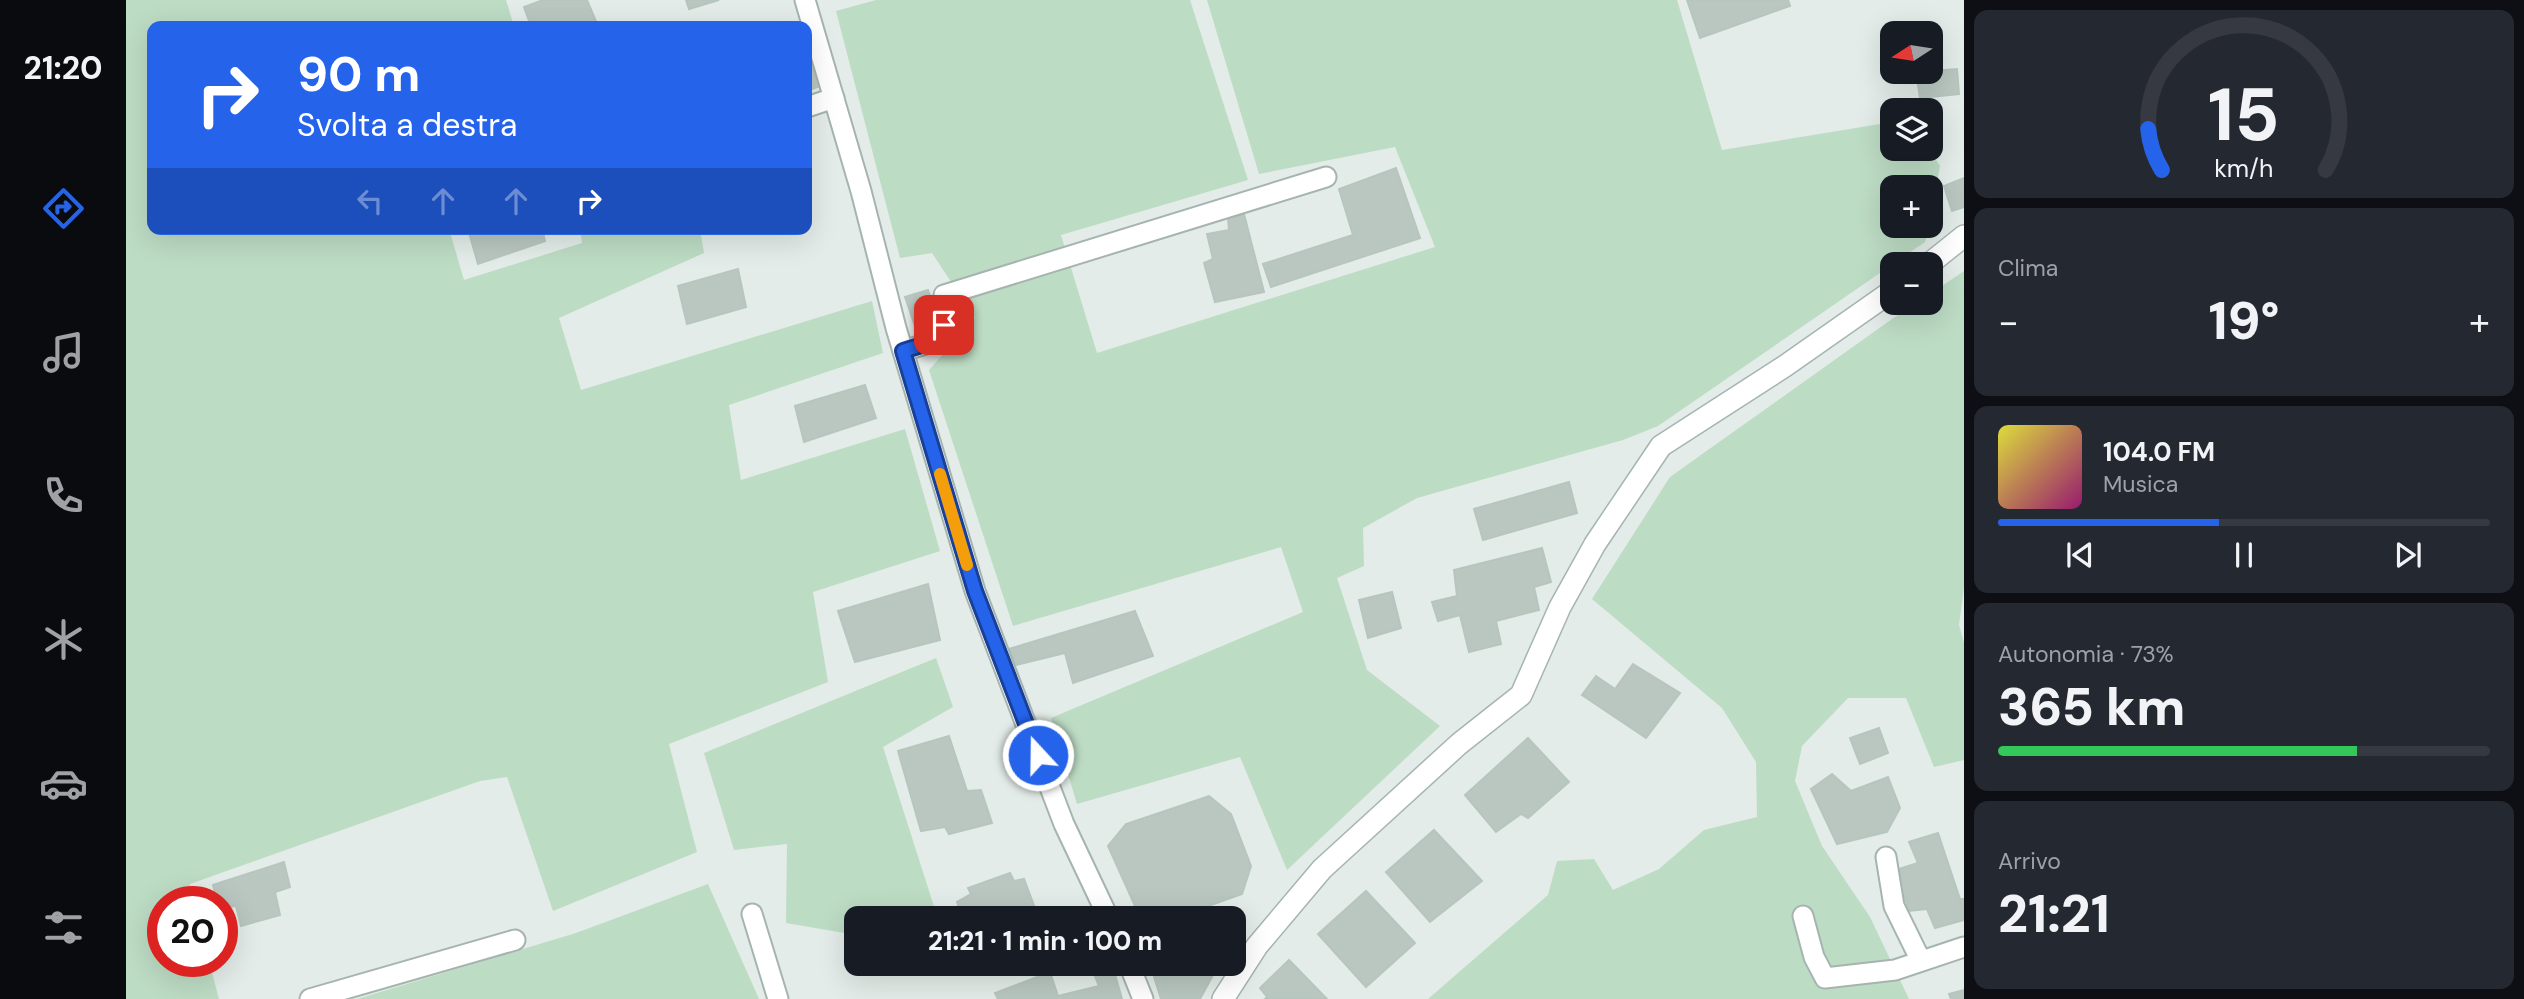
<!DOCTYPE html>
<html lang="it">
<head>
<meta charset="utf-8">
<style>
	body { margin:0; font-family:"DM Sans",sans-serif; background:#242831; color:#f1f3f6; height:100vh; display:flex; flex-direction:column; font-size:26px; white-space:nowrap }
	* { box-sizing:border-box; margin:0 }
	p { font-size:23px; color:#9ea1a6 }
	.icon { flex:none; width:38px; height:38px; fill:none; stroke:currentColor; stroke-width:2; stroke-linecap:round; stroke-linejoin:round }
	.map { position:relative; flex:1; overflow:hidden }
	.sheet { display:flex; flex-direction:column; gap:10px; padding:10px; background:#0d0f14; width:560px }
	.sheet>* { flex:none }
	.top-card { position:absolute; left:21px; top:21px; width:665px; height:214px; border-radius:14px; box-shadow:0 7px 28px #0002; background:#2563eb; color:#fff; overflow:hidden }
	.needle { width:46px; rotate:258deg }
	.buttons { position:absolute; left:1754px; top:21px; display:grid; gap:14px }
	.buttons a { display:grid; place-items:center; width:63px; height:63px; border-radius:14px; background:#171b24; box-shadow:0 7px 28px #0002; font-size:35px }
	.speed { position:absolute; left:21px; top:886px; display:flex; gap:14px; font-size:35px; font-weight:700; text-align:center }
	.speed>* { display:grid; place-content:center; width:91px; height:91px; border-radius:50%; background:#171b24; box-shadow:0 7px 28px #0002; line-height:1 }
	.speed .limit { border:10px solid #d22; background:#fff; color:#111 }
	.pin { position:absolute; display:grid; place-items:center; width:60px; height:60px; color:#fff; margin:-30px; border-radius:14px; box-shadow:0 4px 10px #0006 }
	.me { position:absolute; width:77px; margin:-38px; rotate:339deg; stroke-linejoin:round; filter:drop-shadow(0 0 5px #0008) }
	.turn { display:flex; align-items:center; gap:24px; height:147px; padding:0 35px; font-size:32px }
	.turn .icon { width:91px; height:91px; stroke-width:2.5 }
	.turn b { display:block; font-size:49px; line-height:60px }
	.lanes { display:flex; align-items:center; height:66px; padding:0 35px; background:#0003; justify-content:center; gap:35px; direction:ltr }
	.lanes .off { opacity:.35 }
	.big { font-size:52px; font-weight:800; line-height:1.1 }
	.sheet .widget { flex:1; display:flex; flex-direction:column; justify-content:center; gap:10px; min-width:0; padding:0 24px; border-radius:14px; background:#242831 }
	.sheet .dial { align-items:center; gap:0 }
	.dial svg { height:182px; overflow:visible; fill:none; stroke:#363941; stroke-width:7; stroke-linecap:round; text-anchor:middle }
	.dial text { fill:#f1f3f6; stroke:none }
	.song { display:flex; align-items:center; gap:21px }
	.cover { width:84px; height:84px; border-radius:10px; background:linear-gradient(135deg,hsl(60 70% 55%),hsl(320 70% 35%)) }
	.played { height:7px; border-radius:4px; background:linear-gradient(90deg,#2563eb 45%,#363941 45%) }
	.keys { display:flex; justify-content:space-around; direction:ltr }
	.heat { display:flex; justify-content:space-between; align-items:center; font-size:38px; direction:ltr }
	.charge { height:10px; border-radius:5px; background:linear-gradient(90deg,#34c759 73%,#363941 0) }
	.trip { position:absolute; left:718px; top:906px; width:402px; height:70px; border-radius:14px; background:#171b24; box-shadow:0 7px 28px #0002; font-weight:800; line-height:70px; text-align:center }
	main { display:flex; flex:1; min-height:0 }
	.tabs { display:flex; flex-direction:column; width:126px; justify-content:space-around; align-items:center; background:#090b0e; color:#9ea1a6 }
	.tabs .icon { width:49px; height:49px }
	.tabs .selected { color:#2563eb }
	.tabs b { font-size:32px; color:#f1f3f6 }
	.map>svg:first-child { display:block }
	.grass { fill:#bddcc4 }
	.building { fill:#b9c7c0; stroke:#b6c6be; stroke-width:2 }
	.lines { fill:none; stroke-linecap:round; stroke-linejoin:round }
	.service-casing { stroke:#a6b4af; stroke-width:23 }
	.minor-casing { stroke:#a6b4af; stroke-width:24 }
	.service { stroke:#fff; stroke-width:19 }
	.minor { stroke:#fff; stroke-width:21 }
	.route-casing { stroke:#184099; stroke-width:18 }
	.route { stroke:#2563eb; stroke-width:12 }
	.slow { stroke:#f59e0b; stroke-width:12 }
</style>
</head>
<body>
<main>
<nav class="tabs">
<b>21:20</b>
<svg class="icon selected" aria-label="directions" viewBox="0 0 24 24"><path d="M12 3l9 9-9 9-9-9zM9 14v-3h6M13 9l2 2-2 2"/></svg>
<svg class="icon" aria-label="music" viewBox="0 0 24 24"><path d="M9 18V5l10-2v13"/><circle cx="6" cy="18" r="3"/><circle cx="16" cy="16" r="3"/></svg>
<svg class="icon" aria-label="phone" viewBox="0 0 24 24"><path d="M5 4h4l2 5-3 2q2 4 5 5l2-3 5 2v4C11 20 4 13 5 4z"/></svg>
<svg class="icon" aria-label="climate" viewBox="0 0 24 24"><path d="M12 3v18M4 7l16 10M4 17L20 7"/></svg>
<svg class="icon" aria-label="car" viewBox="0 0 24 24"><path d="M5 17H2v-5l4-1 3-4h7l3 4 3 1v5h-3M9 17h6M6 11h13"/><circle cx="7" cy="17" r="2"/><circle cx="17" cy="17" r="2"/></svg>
<svg class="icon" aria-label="filters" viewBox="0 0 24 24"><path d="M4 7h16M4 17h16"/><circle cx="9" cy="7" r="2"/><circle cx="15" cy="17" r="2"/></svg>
</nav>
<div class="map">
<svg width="1838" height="999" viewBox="0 0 1838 999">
	<rect width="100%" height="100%" fill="#e3ece8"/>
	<g class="grass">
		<path d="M0,0H380L388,26H26V229H323L338,280L456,243L454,229H574L578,253L433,318L455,390L746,301L757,353L603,405L615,480L779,429L814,551L687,592L702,682L543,744L571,852L427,911L381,777L354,781L64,884L68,901H37V961H83L93,999H0Z"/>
		<path d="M750,0H1064L1122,180L935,235L971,353L1309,247L1269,147L1133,174L1081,0H1551L1596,150L1766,122V149H1803L1814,166L1804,217V187H1766V226H1803L1799,242L1532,426L1497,440L1291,498L1237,528L1238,566L1211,578L1241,670L1314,726L1161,870L1114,757L951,804L925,718L1177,612L1155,547L887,626L803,370L849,318L806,253L774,258L710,11Z"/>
		<path d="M1838,271V587L1833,625L1838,643V760L1808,767L1780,698H1722L1676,746L1669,781L1696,846L1744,917L1783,999H1302L1422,895L1431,861L1468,859L1487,890L1533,869L1578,830L1631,817L1630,762L1596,708L1466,599L1544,477L1766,319L1790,303H1804V294Z"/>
		<path d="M810,658L827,707L757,747L812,919H730V935L660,923L661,844L608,850L578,753Z"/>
		<path d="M582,884L633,999H231L450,933Z"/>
	</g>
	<g class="building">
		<path d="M417,0H461L472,26H405L398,7Z"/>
		<path d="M560,0H593L563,9Z"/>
		<path d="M1561,0H1662L1664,6L1574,38Z"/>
		<path d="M681,52L694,86L681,91Z"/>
		<path d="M1831,69L1833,94L1794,98L1790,72Z"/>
		<path d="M1270,168L1294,238L1145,287L1137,264L1227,235L1213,189Z"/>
		<path d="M1838,178V207L1826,211L1818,186Z"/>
		<path d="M1118,214L1138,292L1089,302L1078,263L1087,259L1081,234L1103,230L1102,218Z"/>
		<path d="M342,229H416L419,241L352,264Z"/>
		<path d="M612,269L620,307L561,324L552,286Z"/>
		<path d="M802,290L814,324L791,332L779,297Z"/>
		<path d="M739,385L750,418L678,442L669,406Z"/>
		<path d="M1443,482L1451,513L1357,540L1348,509Z"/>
		<path d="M1416,548L1425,582L1408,587L1413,610L1370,621L1375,644L1343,652L1334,615L1312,621L1306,602L1331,596L1328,570Z"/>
		<path d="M802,584L814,640L729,662L712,611Z"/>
		<path d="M1266,592L1275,628L1242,638L1233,600Z"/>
		<path d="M1009,611L1027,656L947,683L939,653L890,665L883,649Z"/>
		<path d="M1507,664L1554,693L1520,738L1456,695L1470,676L1489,689Z"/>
		<path d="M1753,728L1762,753L1734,764L1724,738Z"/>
		<path d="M823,736L841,791L855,790L866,823L823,834L819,827L795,831L772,751Z"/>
		<path d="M1402,738L1443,782L1402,818L1395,814L1370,832L1339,795Z"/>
		<path d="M1706,774L1725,791L1762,777L1774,808L1761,832L1711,844L1685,789Z"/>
		<path d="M1083,796L1105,814L1125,866L1116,894L1046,919H1034L1009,906L982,846L1000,824Z"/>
		<path d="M1308,830L1356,881L1304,922L1260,872Z"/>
		<path d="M1812,833L1834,899H1838V920L1809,928L1801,909L1783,911L1770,870L1792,863L1783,842Z"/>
		<path d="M158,862L164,887L149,892L154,915L115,926L110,906L96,908V901H91L87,885Z"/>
		<path d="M884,873L888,881L898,879L913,919H837L831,902L845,894L842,888Z"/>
		<path d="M1240,891L1289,943L1240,987L1192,934Z"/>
		<path d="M1163,960L1201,999H1139L1141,997L1134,988Z"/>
		<path d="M964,964H986L996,999H872L869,993L924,972L932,996L973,986Z"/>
		<path d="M1024,964H1093L1074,999H1035Z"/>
		<path d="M1838,990V999H1825L1823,994Z"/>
	</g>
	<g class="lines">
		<defs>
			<g id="service">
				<path d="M679,0L735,191L770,328L849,591L938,824L983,919"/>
				<path d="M681,107L708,98"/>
				<path d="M777,351L809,341L818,325V295L1200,177"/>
				<path d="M1760,857L1768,906L1795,961"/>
				<path d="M626,914L652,999"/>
				<path d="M1677,916L1688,957L1699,978L1769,970L1838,947"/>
				<path d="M1003,964L1017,999"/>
				<path d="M184,999L389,940"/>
			</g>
			<g id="minor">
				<path d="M1803,264L1838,236"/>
				<path d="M1097,999L1131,946L1196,869L1333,744L1395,695L1434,607L1469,544L1535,446L1659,366L1766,291"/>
			</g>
		</defs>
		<use href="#service" class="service-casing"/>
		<use href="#minor" class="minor-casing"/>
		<use href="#service" class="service"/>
		<use href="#minor" class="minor"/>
	</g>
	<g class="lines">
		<defs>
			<path id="route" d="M818,325L808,341L777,351L849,591L912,755"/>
		</defs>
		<use href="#route" class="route-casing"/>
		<use href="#route" class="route"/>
		<path class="slow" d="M814,474L841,565"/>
	</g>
</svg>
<div class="buttons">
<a><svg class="needle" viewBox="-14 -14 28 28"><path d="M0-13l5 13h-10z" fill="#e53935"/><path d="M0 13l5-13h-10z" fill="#9ea1a6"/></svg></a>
<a><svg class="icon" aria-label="layers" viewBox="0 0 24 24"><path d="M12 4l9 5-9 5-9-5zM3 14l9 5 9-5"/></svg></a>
<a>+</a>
<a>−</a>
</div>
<div class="speed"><div class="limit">20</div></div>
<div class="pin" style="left:818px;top:325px;background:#d93025"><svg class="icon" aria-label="arrive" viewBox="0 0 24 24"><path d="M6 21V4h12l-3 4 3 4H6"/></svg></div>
<svg class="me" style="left:912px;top:755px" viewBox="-20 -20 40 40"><circle r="17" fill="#2563eb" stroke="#fff" stroke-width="3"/><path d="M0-11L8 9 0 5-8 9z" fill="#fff"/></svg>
<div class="trip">21:21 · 1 min · 100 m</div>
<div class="top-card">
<div class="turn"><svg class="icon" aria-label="right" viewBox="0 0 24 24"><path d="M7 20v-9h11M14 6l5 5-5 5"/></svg><div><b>90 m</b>Svolta a destra</div></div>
<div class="lanes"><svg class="icon off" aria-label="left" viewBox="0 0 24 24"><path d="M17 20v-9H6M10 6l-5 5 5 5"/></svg><svg class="icon off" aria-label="ahead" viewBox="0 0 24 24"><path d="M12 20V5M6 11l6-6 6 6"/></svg><svg class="icon off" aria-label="ahead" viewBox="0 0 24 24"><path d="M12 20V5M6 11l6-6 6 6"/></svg><svg class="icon" aria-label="right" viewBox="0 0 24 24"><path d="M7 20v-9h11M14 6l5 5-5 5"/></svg></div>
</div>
</div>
<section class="sheet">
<div class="widget dial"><svg viewBox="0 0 100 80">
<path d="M14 69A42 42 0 1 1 86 69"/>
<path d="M14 69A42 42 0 0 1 8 51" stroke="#2563eb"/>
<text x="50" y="56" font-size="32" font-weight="700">15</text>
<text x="50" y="72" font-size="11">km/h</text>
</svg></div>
<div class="widget"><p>Clima</p>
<div class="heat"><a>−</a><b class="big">19°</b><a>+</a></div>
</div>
<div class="widget">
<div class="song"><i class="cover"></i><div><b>104.0 FM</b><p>Musica</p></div></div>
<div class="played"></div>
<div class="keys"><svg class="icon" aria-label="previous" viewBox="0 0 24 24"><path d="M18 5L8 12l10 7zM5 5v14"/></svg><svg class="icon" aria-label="pause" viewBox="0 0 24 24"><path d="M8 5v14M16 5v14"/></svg><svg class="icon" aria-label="next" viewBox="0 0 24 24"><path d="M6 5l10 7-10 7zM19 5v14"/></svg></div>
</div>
<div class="widget"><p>Autonomia · 73%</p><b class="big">365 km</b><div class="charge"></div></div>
<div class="widget"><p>Arrivo</p><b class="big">21:21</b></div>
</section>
</main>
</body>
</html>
